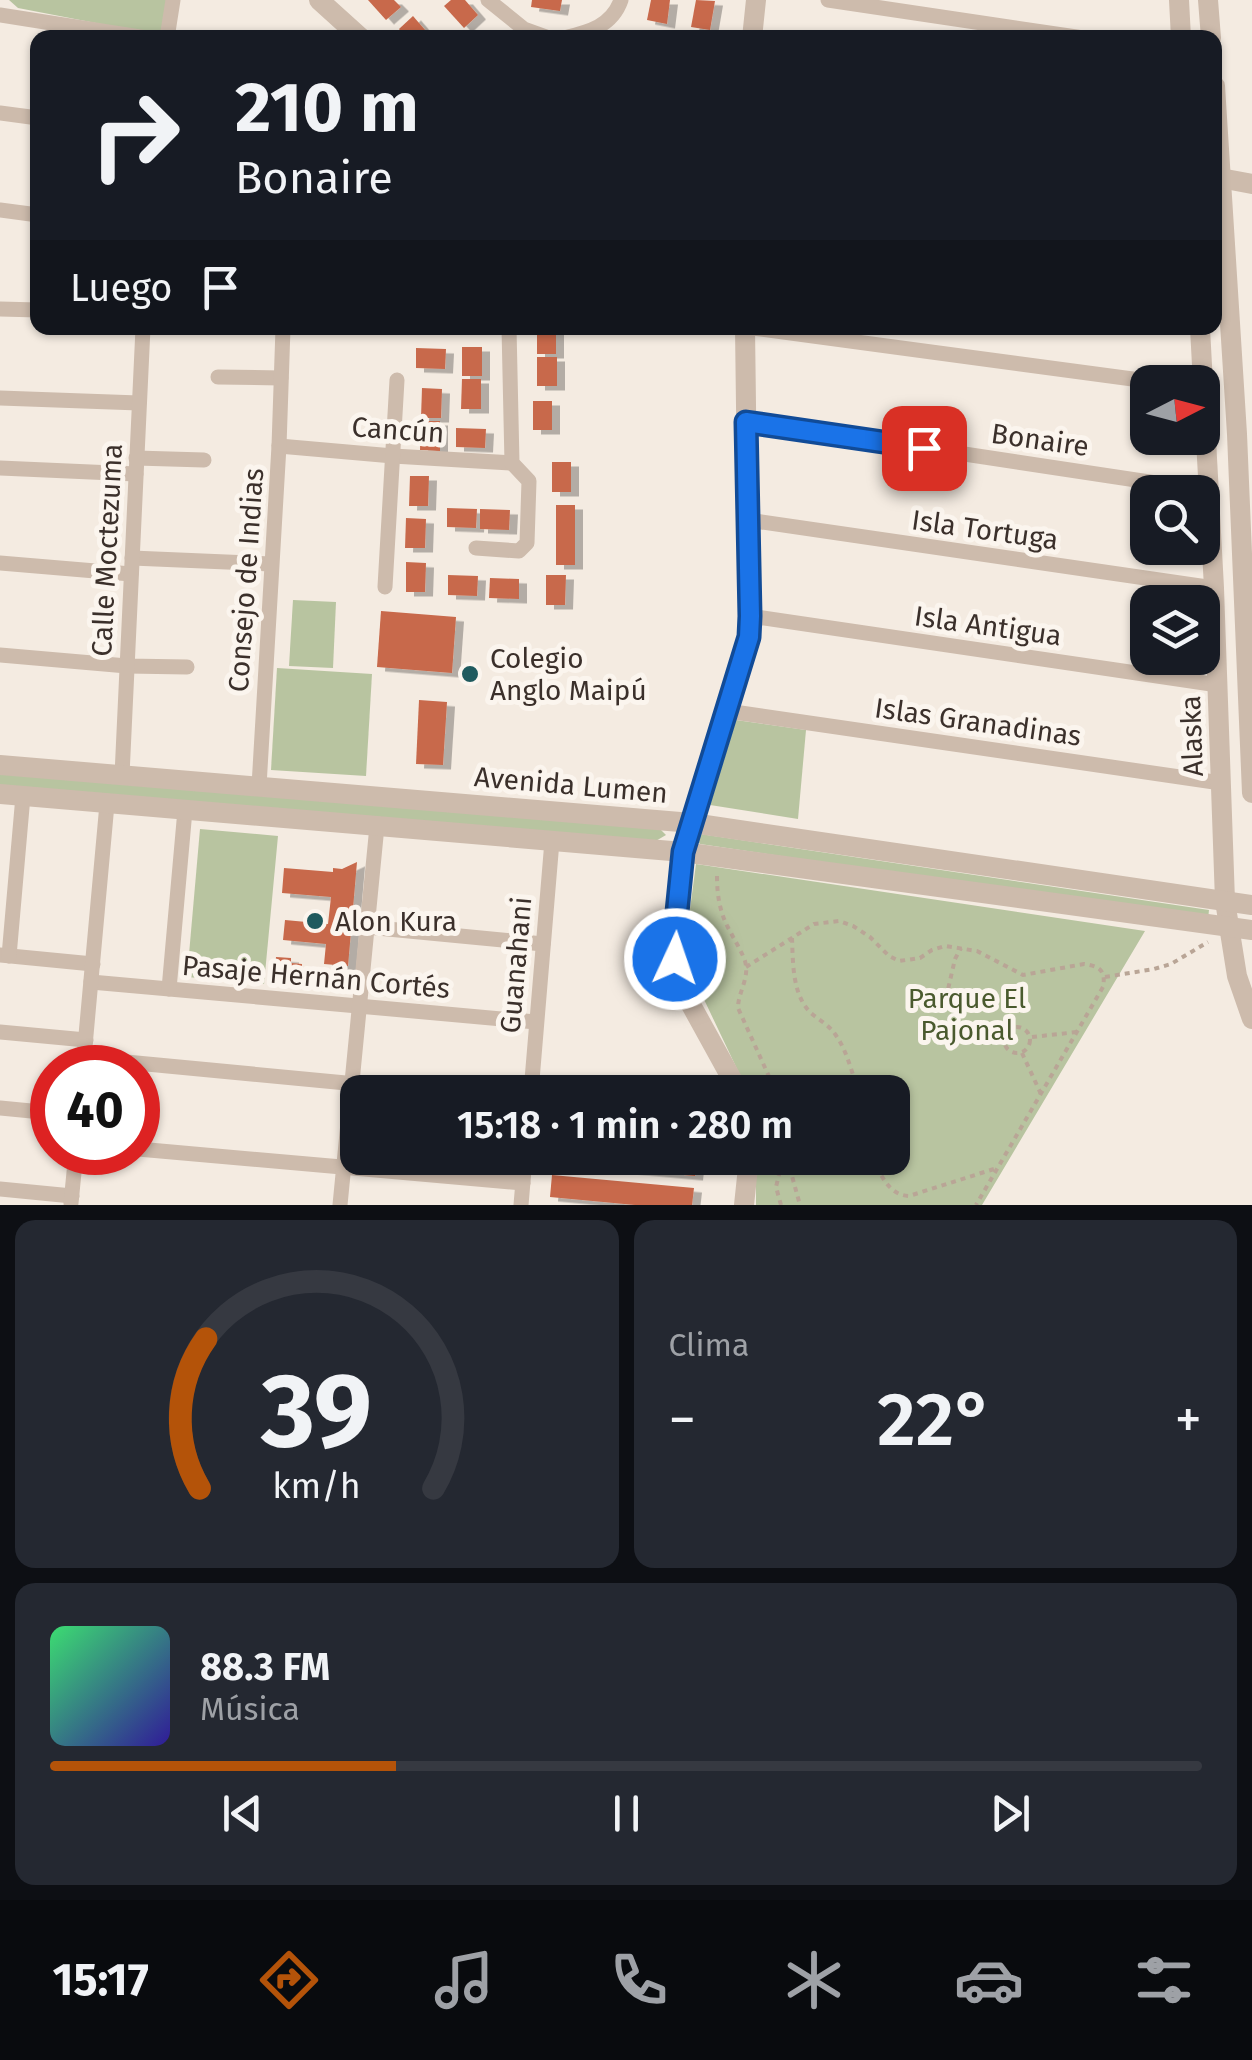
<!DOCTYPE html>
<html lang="es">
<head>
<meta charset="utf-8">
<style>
	body { margin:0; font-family:"Fira Sans",sans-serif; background:#242831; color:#f1f3f6; height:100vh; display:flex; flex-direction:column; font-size:38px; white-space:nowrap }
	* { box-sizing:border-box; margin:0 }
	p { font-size:32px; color:#9ea1a6 }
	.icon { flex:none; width:55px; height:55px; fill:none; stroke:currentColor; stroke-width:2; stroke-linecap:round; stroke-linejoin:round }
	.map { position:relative; height:1205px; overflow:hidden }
	.panel { display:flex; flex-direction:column; gap:15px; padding:15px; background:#0d0f14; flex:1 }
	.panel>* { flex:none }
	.top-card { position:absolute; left:30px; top:30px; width:1192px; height:305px; border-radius:20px; box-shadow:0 2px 8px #0004; background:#171b24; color:#f1f3f6; overflow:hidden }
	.needle { width:65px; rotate:84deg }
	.controls { position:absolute; left:1130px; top:365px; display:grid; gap:20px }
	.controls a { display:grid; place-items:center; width:90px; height:90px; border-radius:20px; background:#171b24; box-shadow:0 2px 8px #0004; font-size:50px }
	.speed { position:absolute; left:30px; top:1045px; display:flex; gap:20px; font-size:50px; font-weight:700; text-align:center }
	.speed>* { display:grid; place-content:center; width:130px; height:130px; border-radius:50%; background:#171b24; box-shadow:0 2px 8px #0004; line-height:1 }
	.speed .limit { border:15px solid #d22; background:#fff; color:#111 }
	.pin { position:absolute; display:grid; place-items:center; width:85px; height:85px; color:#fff; margin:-42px; border-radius:20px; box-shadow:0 5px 15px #0006 }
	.me { position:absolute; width:110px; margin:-55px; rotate:3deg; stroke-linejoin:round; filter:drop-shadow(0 0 8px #0008) }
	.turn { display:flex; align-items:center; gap:35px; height:210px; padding:0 40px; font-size:45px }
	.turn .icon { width:130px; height:130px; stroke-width:2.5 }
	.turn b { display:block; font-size:70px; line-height:85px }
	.then { display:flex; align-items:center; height:95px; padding:0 40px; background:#0003; gap:20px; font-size:38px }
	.big { font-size:75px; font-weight:600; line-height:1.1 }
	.panel .card { flex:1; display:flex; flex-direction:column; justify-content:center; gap:15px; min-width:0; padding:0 35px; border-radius:20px; background:#242831 }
	.panel .dial { align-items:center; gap:0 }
	.dial svg { height:260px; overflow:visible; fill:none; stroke:#363941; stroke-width:7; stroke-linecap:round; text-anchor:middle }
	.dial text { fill:#f1f3f6; stroke:none }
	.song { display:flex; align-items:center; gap:30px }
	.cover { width:120px; height:120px; border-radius:15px; background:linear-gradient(135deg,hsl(140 70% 55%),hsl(250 70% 35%)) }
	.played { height:10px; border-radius:5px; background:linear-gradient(90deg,#b45309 30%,#363941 30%) }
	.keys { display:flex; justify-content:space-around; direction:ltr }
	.heat { display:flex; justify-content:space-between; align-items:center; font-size:55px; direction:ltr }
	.panel .tiles { flex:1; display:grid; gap:15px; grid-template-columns:1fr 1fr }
	.card:last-child { grid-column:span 2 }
	.trip { position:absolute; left:340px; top:1075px; width:570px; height:100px; border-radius:20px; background:#171b24; box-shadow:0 2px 8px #0004; font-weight:600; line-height:100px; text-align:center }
	.tabs { display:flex; height:160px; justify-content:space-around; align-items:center; background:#090b0e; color:#9ea1a6 }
	.tabs .icon { width:70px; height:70px }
	.tabs .active { color:#b45309 }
	.tabs b { font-size:45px; color:#f1f3f6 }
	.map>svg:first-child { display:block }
	.green { fill:#b8c4a0 }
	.building { fill:#c8694b; filter:url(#shadow) }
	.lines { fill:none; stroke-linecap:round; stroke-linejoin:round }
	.path { stroke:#b9a596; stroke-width:4; stroke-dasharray:5 5; stroke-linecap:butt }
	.minor { stroke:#cdbbac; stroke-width:15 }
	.tertiary { stroke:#cdbbac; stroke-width:20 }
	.route-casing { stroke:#114b97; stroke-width:25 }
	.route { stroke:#1a73e8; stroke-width:18 }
	.poi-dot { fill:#1f5a5e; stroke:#fbf5ee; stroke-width:4 }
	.labels { text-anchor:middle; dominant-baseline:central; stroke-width:10; stroke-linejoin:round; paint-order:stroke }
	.street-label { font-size:28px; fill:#3b302b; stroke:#fbf5ee }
	.poi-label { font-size:28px; fill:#3b302b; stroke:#fbf5ee; text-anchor:start }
	.park-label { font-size:28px; fill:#4a5a2e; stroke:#fbf5ee }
</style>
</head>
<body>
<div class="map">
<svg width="1252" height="1205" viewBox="0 0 1252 1205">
	<defs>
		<filter id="shadow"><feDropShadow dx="8" dy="4.5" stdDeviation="0" flood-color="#0004"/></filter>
	</defs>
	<rect width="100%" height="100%" fill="#f4ebe1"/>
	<g class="green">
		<path d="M9,0H168L163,36L18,8Z"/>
		<path d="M293,600L336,602L333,668L289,666Z"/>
		<path d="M277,668L372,674L366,776L271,770Z"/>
		<path d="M736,720L806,730L798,819L710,805Z"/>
		<path d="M0,774L660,829L666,835L654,842L0,787Z"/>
		<path d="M200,829L278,836L264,984L187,977Z"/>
		<path d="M700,834L1209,910L1208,919L700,844L696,840Z"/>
		<path d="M696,864L1145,931L982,1205H756V1158H892V1092H748L700,991L687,932Z"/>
	</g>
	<g class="building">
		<path d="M368,0H394L401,7L386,20Z"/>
		<path d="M451,0H465L478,15L464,28L444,6Z"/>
		<path d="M532,0H562L560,11L531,7Z"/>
		<path d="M651,0H670L667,24L647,20Z"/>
		<path d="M696,0L715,1L710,30L691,27Z"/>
		<path d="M413,16L432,38H406L399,29Z"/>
		<rect x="537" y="328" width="19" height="26"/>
		<rect x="462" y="347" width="20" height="29"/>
		<path d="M416,348L446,349L445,369L416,368Z"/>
		<rect x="537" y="357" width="20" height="29"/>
		<path d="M462,379H481V409H461Z"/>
		<path d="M422,388L442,389L441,418H421Z"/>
		<rect x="533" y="401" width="19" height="29"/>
		<path d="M421,421H440V451L420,450Z"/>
		<path d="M456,428L486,429L485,448L456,447Z"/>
		<rect x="552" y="462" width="19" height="30"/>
		<path d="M410,476H429L428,506H409Z"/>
		<rect x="556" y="505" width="19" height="60"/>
		<path d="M447,508L477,509L476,528L447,527Z"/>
		<path d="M480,509L510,510L509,530L480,529Z"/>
		<path d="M406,518L426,519L425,548H405Z"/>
		<path d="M406,562L426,563L425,592H406Z"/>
		<path d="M448,575L478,576L477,596L448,595Z"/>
		<path d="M546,575H566L565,605H546Z"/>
		<path d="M490,578L519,579V599L489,598Z"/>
		<path d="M381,611L456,617L452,673L377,667Z"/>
		<path d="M419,700L447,702L443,765L416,764Z"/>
		<path d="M357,862L348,966L324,964L326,944L283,940L285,920L328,924L331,897L282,893L284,868L333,872V868L342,869Z"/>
		<path d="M276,957L291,958V963L302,964L301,982L274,979Z"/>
		<path d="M555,1158H697L695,1176L554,1163Z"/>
		<path d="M552,1175L694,1188L692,1205H635L550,1197Z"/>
	</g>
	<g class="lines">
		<g class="path">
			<path d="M717,876C717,896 720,914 730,931C735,941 741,950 745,961C750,978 738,992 738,1008L776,1092"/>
			<path d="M792,938C793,962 792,995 811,1013C819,1020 829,1025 835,1034C848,1052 851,1072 859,1092"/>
			<path d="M746,967L814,924L839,921L853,926L870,937L889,956L899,961L920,958L932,950L945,946L977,951L1023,975L1084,964C1100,966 1106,971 1103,987L976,1205"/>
			<path d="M1105,977L1154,969L1171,964L1208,942"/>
			<path d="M946,998L955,959L961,948"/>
			<circle cx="1017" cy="1040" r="13"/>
			<path d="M1032,1037L1077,1032"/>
			<path d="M1022,1053L1041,1094"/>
			<path d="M787,1158L800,1205"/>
			<path d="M872,1158C881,1174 888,1195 909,1196L997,1168"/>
			<path d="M781,1205L776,1187L783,1158"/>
		</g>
		<g class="minor">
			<path d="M488,0L524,29L549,38"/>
			<path d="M828,0L1083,38"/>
			<path d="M0,15L146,38"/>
			<path d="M167,38L173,0"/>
			<path d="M564,38C589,32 612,26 621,0"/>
			<path d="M0,113L38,118"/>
			<path d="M0,210L38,215"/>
			<path d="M0,309L38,310"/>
			<path d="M753,328L1155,382"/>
			<path d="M218,377L281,378"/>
			<path d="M0,398L139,403"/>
			<path d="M746,421L1209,491"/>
			<path d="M279,446L393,456L512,463"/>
			<path d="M136,458L204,460"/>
			<path d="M0,468L136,474"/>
			<path d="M748,520L1214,588"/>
			<path d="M476,548L519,551L527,543L529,481L512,463L509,328"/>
			<path d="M132,558L271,564"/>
			<path d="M0,563L131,574"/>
			<path d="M385,587L397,380"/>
			<path d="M750,616L1218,685"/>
			<path d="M0,655L127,666L187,667"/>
			<path d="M727,711L1221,783"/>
			<path d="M122,775L143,328"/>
			<path d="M259,786L279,446L283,328"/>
			<path d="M367,927L543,944"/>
			<path d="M0,955L93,964"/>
			<path d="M9,956L23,796"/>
			<path d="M91,982L536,1022"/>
			<path d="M169,989L185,810"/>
			<path d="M0,1032L86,1040"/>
			<path d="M84,1058L441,1092"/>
			<path d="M83,1068L107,804"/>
			<path d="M531,1092L552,841"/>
			<path d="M0,1108L52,1113"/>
			<path d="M138,1149L523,1183"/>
			<path d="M0,1189L72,1196"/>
			<path d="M71,1203L76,1152"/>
			<path d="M340,1205L377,826"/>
			<path d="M521,1205L525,1158"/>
		</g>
		<g class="tertiary">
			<path d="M319,0L361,38"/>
			<path d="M1179,0L1181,38"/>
			<path d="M1208,0L1211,38"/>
			<path d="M752,38L756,0"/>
			<path d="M1215,86L1237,434L1252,793"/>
			<path d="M1215,177L1252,184"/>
			<path d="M1200,328L1214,588L1225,901L1237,976L1252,1019"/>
			<path d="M0,765L692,823L1252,905"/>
			<path d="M0,794L683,852L1252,930"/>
			<path d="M739,1092L690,1003L680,980L675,959L674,942L683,852L749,637L745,328"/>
			<path d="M744,1205L749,1158"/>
		</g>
	</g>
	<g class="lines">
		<defs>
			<path id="route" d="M675,959L674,942L683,852L749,637L750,616L746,422L924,448"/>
		</defs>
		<use href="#route" class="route-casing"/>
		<use href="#route" class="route"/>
	</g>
	<g class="poi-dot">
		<circle cx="470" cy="674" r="10"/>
		<circle cx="315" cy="921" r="10"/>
	</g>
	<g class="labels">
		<g class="street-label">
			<text transform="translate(398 430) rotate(4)">Cancún</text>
			<text transform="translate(1040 440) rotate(8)">Bonaire</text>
			<text transform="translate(985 530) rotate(8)">Isla Tortuga</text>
			<text transform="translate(107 550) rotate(-87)">Calle Moctezuma</text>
			<text transform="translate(246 580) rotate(-86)">Consejo de Indias</text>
			<text transform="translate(988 626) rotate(8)">Isla Antigua</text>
			<text transform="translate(978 722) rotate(8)">Islas Granadinas</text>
			<text transform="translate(1192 736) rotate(-92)">Alaska</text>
			<text transform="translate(571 785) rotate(5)">Avenida Lumen</text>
			<text transform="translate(516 965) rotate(-85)">Guanahani</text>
			<text transform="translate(316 977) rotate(5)">Pasaje Hernán Cortés</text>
		</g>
		<g class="poi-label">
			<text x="490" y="658">Colegio<tspan x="490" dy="32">Anglo Maipú</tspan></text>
			<text x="335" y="921">Alon Kura</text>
		</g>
		<g class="park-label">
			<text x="967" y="998">Parque El<tspan x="967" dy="32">Pajonal</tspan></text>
		</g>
	</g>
</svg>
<div class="controls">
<a><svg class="needle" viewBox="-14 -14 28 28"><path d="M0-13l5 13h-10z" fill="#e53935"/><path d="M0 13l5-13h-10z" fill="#9ea1a6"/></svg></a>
<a><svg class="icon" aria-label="search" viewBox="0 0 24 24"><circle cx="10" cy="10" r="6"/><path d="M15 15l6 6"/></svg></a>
<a><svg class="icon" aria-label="layers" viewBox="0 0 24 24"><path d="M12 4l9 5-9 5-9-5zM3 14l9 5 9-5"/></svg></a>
</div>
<div class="speed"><div class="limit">40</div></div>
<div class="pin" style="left:924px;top:448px;background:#d93025"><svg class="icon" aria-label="arrive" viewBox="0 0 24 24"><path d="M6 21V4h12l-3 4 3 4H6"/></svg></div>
<svg class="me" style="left:675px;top:959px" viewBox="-20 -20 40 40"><circle r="17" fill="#1a73e8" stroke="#fff" stroke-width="3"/><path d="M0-11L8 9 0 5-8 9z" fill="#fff"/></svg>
<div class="trip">15:18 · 1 min · 280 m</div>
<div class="top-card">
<div class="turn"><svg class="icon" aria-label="right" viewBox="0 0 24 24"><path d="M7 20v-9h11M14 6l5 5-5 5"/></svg><div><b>210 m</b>Bonaire</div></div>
<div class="then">Luego<svg class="icon" aria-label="arrive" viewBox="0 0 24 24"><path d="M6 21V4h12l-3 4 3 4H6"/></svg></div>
</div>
</div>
<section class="panel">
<div class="tiles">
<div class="card dial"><svg viewBox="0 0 100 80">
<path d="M14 69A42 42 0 1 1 86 69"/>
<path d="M14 69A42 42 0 0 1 16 23" stroke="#b45309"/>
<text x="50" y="56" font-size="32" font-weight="700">39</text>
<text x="50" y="72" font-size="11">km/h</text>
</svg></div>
<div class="card"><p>Clima</p>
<div class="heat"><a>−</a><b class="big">22°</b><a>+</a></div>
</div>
<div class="card">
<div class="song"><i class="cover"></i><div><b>88.3 FM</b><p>Música</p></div></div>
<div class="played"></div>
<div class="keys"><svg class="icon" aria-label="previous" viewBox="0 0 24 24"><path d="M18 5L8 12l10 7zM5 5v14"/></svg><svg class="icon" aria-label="pause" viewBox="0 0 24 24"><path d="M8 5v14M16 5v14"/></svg><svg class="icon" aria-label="next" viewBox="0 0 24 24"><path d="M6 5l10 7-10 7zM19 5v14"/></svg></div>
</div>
</div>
</section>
<nav class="tabs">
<b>15:17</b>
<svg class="icon active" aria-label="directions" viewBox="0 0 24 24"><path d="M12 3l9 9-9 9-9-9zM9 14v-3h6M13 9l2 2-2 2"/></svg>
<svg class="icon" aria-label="music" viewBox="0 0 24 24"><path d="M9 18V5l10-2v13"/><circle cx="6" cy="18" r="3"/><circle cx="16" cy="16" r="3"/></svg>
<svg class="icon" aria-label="phone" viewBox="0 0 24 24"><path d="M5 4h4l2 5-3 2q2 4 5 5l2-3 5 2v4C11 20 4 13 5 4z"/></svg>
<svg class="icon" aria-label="climate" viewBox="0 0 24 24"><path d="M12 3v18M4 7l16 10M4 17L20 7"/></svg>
<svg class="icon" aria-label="car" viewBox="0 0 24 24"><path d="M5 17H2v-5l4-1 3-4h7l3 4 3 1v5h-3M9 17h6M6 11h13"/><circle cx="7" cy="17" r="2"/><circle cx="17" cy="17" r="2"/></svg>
<svg class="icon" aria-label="filters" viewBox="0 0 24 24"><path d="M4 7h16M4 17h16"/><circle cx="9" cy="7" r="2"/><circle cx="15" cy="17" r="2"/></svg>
</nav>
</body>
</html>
